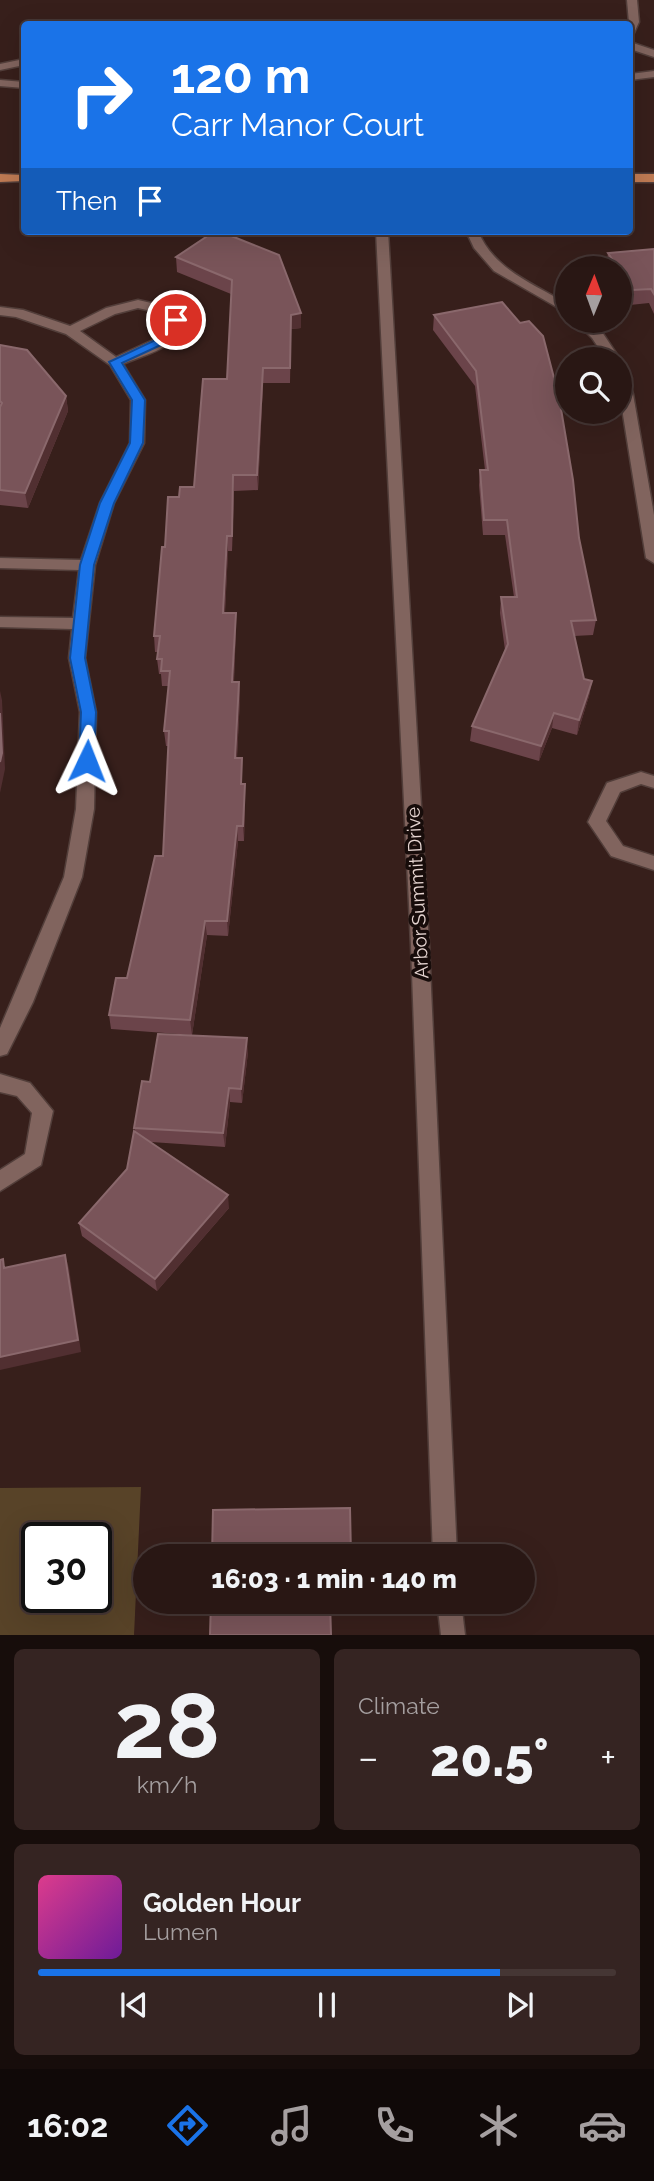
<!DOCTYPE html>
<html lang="en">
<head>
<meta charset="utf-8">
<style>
	body { margin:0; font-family:Raleway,sans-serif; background:#352422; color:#f1f3f6; height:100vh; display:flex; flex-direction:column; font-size:26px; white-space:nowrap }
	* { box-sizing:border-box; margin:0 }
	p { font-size:23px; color:#a59fa0 }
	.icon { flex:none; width:38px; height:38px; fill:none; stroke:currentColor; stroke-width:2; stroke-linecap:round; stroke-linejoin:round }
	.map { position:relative; height:1635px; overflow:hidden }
	.drawer { display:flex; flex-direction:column; gap:14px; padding:14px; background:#170d0b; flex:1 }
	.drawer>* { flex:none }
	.banner { position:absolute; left:21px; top:21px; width:612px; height:214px; border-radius:7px; box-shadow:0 7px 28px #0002,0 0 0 2px #453634; background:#1a73e8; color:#fff; overflow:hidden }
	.needle { width:46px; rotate:1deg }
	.tools { position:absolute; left:555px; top:256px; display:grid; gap:14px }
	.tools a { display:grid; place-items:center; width:77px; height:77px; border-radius:50%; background:#291714; box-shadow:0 7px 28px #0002,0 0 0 2px #453634; font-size:35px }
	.speed { position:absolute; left:21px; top:1522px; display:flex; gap:14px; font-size:35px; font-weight:700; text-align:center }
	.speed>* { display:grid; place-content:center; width:91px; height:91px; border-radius:50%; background:#291714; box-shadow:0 7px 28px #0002,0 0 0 2px #453634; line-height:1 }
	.speed .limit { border:4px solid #111; border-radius:10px; background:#fff; color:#111 }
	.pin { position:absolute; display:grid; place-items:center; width:60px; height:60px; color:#fff; margin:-30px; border:4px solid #fff; border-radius:50%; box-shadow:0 2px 7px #0007 }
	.me { position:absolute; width:77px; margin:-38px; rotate:2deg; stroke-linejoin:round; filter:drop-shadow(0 0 5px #0008) }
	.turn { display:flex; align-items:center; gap:24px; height:147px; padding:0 35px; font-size:32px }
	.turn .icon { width:91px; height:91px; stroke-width:2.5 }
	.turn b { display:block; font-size:49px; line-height:60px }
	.then { display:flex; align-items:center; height:66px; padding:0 35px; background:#0003; gap:14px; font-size:26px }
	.big { font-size:52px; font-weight:800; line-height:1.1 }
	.drawer .tile { flex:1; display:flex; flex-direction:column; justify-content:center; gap:10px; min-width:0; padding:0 24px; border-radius:10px; background:#352422 }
	.drawer .dial { align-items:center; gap:0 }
	.dial b { font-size:91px; line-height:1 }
	.song { display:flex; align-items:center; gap:21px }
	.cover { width:84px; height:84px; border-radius:10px; background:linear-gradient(135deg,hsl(330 70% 55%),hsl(280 70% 35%)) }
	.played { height:7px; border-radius:4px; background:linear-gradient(90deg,#1a73e8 80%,#453634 80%) }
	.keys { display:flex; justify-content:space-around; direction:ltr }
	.heat { display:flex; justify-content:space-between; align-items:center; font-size:38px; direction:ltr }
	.drawer .tiles { flex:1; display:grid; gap:14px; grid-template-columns:1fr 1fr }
	.tile:last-child { grid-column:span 2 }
	.trip { position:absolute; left:133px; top:1544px; width:402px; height:70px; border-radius:35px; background:#291714; box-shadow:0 7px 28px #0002,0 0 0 2px #453634; font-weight:800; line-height:70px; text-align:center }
	.dock { display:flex; height:112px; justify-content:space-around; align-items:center; background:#100908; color:#a59fa0 }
	.dock .icon { width:49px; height:49px }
	.dock .on { color:#1a73e8 }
	.dock b { font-size:32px; color:#f1f3f6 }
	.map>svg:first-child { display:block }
	.green { fill:#584328; fill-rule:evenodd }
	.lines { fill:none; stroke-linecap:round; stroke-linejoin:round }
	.street-casing { stroke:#523e3a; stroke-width:3 }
	.primary-casing { stroke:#523e3a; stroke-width:3 }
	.street { fill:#81645e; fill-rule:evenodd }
	.primary { fill:#bf7a53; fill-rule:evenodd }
	.wall { fill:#6b444a }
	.shaded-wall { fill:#512f31 }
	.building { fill:#795459; stroke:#8a686c; stroke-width:2 }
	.route { fill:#1a73e8; stroke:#114b97; stroke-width:2 }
	.labels { text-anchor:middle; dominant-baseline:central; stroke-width:7; stroke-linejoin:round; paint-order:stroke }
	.street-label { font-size:19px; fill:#e7d6d2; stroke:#170c0a }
</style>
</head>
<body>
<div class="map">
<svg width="654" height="1635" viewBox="0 0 654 1635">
	<rect width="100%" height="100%" fill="#371f1b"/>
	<path class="green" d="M141,1487L134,1635H0V1488ZM37,1538H96V1598H37Z"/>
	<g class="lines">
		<defs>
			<g id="street">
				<path d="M627,0H637L639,22L634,33L630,34Z"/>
				<path d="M630,42L654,50V57L630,49Z"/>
				<path d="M24,59V65L0,70V64Z"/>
				<path d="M654,71V77L630,80V74Z"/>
				<path d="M0,80L24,82V88L0,86Z"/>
				<path d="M376,231H388L429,945L457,1556H433L411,945Z"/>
				<path d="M466,231H478C494,270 533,283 567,304V313L494,271L474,248Z"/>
				<path d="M138,300L169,307L183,320C174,351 150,352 123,364L145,400L144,443L114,503L95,565L85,658L96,712L94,809L82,877L33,1002L7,1054L0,1056V1028L64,877L76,809L80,712L69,658L72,629L0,627V617L73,618L79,570L0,568V558L81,560L100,503L130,443L131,400L110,365L66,334L16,317L0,315V307L23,310L70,326L106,308ZM138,308L160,313L169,321L166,334L116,357L80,331L115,314Z"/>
				<path d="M574,320H588L602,332L620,359H606L592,338Z"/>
				<path d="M620,373L627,377L633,394L654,515V563L646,558L620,396Z"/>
				<path d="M641,772L654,776V788L641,784L620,792L606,821L623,846L654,856V870L611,856L588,822L607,783Z"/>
				<path d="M0,1074L30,1083L53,1111L41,1165L0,1191V1170L25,1154L32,1113L17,1096L0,1092Z"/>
				<path d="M437,1601H461L465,1635H441Z"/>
			</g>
			<g id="primary">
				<path d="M0,174L24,175V181L0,182Z"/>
				<rect x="630" y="174" width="24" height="8"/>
			</g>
		</defs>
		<use href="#street" class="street-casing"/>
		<use href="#primary" class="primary-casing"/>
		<use href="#street" class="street"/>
		<use href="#primary" class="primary"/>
	</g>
	<g class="wall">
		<path d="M215,231L301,313V328L291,329L290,383H263L258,490L234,491L232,551H228L225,613H236V628L234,682H239L240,697L237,758H242V784H245V799L244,841H238L228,936L207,935L192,1035L111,1029L109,1015L127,978L163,856L168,746H166L164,731L169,686H162L161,674H159L157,659L158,652H155L154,636L165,547L179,497L194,487L227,379L231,294L177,272L176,257Z"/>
		<path d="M654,249V314L649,303L630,305L620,289V268H606L608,253Z"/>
		<path d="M502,302L579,538L596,620L593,635L574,636L584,679L592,681L589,696L577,735L552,728L539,761L470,741L472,726L505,650L500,613L501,597H514L505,535H483L479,485L480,470H485L475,386L433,330L434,315Z"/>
		<path d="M0,345L66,396L68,411L28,508L0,505Z"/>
		<path d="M248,1052L242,1103L230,1102L225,1147L151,1142L229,1208L157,1291L82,1236L79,1223L127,1169L135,1131L134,1128L150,1082Z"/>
	</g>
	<g class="shaded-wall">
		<path d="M301,313V328L291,329L290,383L291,315Z"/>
		<path d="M263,368V383L258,490L257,475Z"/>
		<path d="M66,396L68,411L28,508L25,493Z"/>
		<path d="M233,475L234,491L232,551V536Z"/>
		<path d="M227,536L228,551L224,628L223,613Z"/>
		<path d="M236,613V628L233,697L232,682Z"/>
		<path d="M592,681L589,696L577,735L579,720Z"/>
		<path d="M239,682L240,697L236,773L235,758Z"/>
		<path d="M0,691L2,700L5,769L0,793Z"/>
		<path d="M554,713L552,728L539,761L541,746Z"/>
		<path d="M245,784V799L244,841L243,826Z"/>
		<path d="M237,826L238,841L228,936L227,921Z"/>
		<path d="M205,921L207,935L192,1035L190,1020Z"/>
		<path d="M247,1038L248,1052L242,1103L241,1089Z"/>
		<path d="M229,1088L230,1102L225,1147L223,1133Z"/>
		<path d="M228,1195L229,1208L157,1291L155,1279Z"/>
		<path d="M65,1255L69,1268L81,1352L0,1370V1357Z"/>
	</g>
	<g class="building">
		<path d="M215,231H219L279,255L301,313L291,315L290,368H263L257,475H233L232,536H227L223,613H236L232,682H239L235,758H242L241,784H245L243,826H237L227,921H205L190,1020L109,1015L116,978H127L155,856H163L169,731H164L170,671H161L162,659H157L160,636H154L162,547H165L168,497H179L180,487H194L203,379H227L232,280L176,257Z"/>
		<path d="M654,249V294L651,289L632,290L620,271V268H618L608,253Z"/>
		<path d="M502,302L520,323L529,321L543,336L559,397L573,480L579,538L596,620L571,621L584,679L592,681L579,720L554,713L541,746L472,726L508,644L501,597H517L507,520H484L480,470H488L476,371L434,315Z"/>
		<path d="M0,345L27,350L66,396L25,493L0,490V407L2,403L0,401Z"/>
		<path d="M0,713L2,753L0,762Z"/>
		<path d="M158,1034L247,1038L241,1089L229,1088L223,1133L134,1128L142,1081L150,1082Z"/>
		<path d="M134,1131L228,1195L155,1279L79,1223L127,1169Z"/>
		<path d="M65,1255L78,1340L0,1357V1260L3,1259L4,1268Z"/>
		<path d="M350,1508L351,1556H212L213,1510Z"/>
		<path d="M211,1601H330L331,1635H210Z"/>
	</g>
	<path class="route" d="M172,317L182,320L176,338L122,363L145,400L143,443L114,503L94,565L85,658L96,712L94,761L87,766L79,761L81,712L70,658L80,565L100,503L130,443L132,400L109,362L160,338L166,334Z"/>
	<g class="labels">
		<g class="street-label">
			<text transform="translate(417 893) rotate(-93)">Arbor Summit Drive</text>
		</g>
	</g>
</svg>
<div class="tools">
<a><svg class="needle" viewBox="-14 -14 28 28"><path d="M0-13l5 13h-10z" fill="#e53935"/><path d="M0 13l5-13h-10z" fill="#a59fa0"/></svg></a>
<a><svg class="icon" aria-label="search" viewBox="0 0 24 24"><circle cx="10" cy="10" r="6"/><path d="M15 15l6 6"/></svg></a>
</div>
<div class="speed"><div class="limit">30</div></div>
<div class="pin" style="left:176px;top:320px;background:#d93025"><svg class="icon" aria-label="arrive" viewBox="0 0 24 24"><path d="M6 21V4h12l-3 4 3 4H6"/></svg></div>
<svg class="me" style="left:87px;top:761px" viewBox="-20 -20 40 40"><path d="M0-17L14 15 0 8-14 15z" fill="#1a73e8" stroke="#fff" stroke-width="4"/></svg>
<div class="trip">16:03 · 1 min · 140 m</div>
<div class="banner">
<div class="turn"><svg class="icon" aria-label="right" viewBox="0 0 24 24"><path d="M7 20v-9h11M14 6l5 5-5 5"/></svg><div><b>120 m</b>Carr Manor Court</div></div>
<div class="then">Then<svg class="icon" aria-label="arrive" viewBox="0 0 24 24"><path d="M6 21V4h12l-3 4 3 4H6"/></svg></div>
</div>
</div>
<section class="drawer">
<div class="tiles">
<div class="tile dial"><b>28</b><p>km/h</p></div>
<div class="tile"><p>Climate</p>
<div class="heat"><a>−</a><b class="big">20.5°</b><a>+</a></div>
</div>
<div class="tile">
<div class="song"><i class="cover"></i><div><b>Golden Hour</b><p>Lumen</p></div></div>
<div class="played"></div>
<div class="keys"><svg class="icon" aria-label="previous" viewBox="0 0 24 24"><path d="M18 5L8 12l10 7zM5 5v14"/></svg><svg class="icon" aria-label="pause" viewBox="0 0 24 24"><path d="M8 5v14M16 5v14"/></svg><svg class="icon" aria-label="next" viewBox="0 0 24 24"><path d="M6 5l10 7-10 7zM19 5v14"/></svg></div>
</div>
</div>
</section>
<nav class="dock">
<b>16:02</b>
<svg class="icon on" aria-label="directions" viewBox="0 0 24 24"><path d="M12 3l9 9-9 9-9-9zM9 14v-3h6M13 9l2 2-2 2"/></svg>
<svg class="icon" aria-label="music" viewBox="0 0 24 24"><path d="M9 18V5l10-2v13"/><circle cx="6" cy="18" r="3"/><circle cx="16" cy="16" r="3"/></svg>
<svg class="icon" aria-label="phone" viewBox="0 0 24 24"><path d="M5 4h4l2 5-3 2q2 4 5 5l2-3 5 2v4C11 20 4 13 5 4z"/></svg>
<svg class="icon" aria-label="climate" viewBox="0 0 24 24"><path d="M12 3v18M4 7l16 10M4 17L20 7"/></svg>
<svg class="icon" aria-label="car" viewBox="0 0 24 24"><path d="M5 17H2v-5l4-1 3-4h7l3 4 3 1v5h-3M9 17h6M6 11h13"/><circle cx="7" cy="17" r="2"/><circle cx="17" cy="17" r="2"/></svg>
</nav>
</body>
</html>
